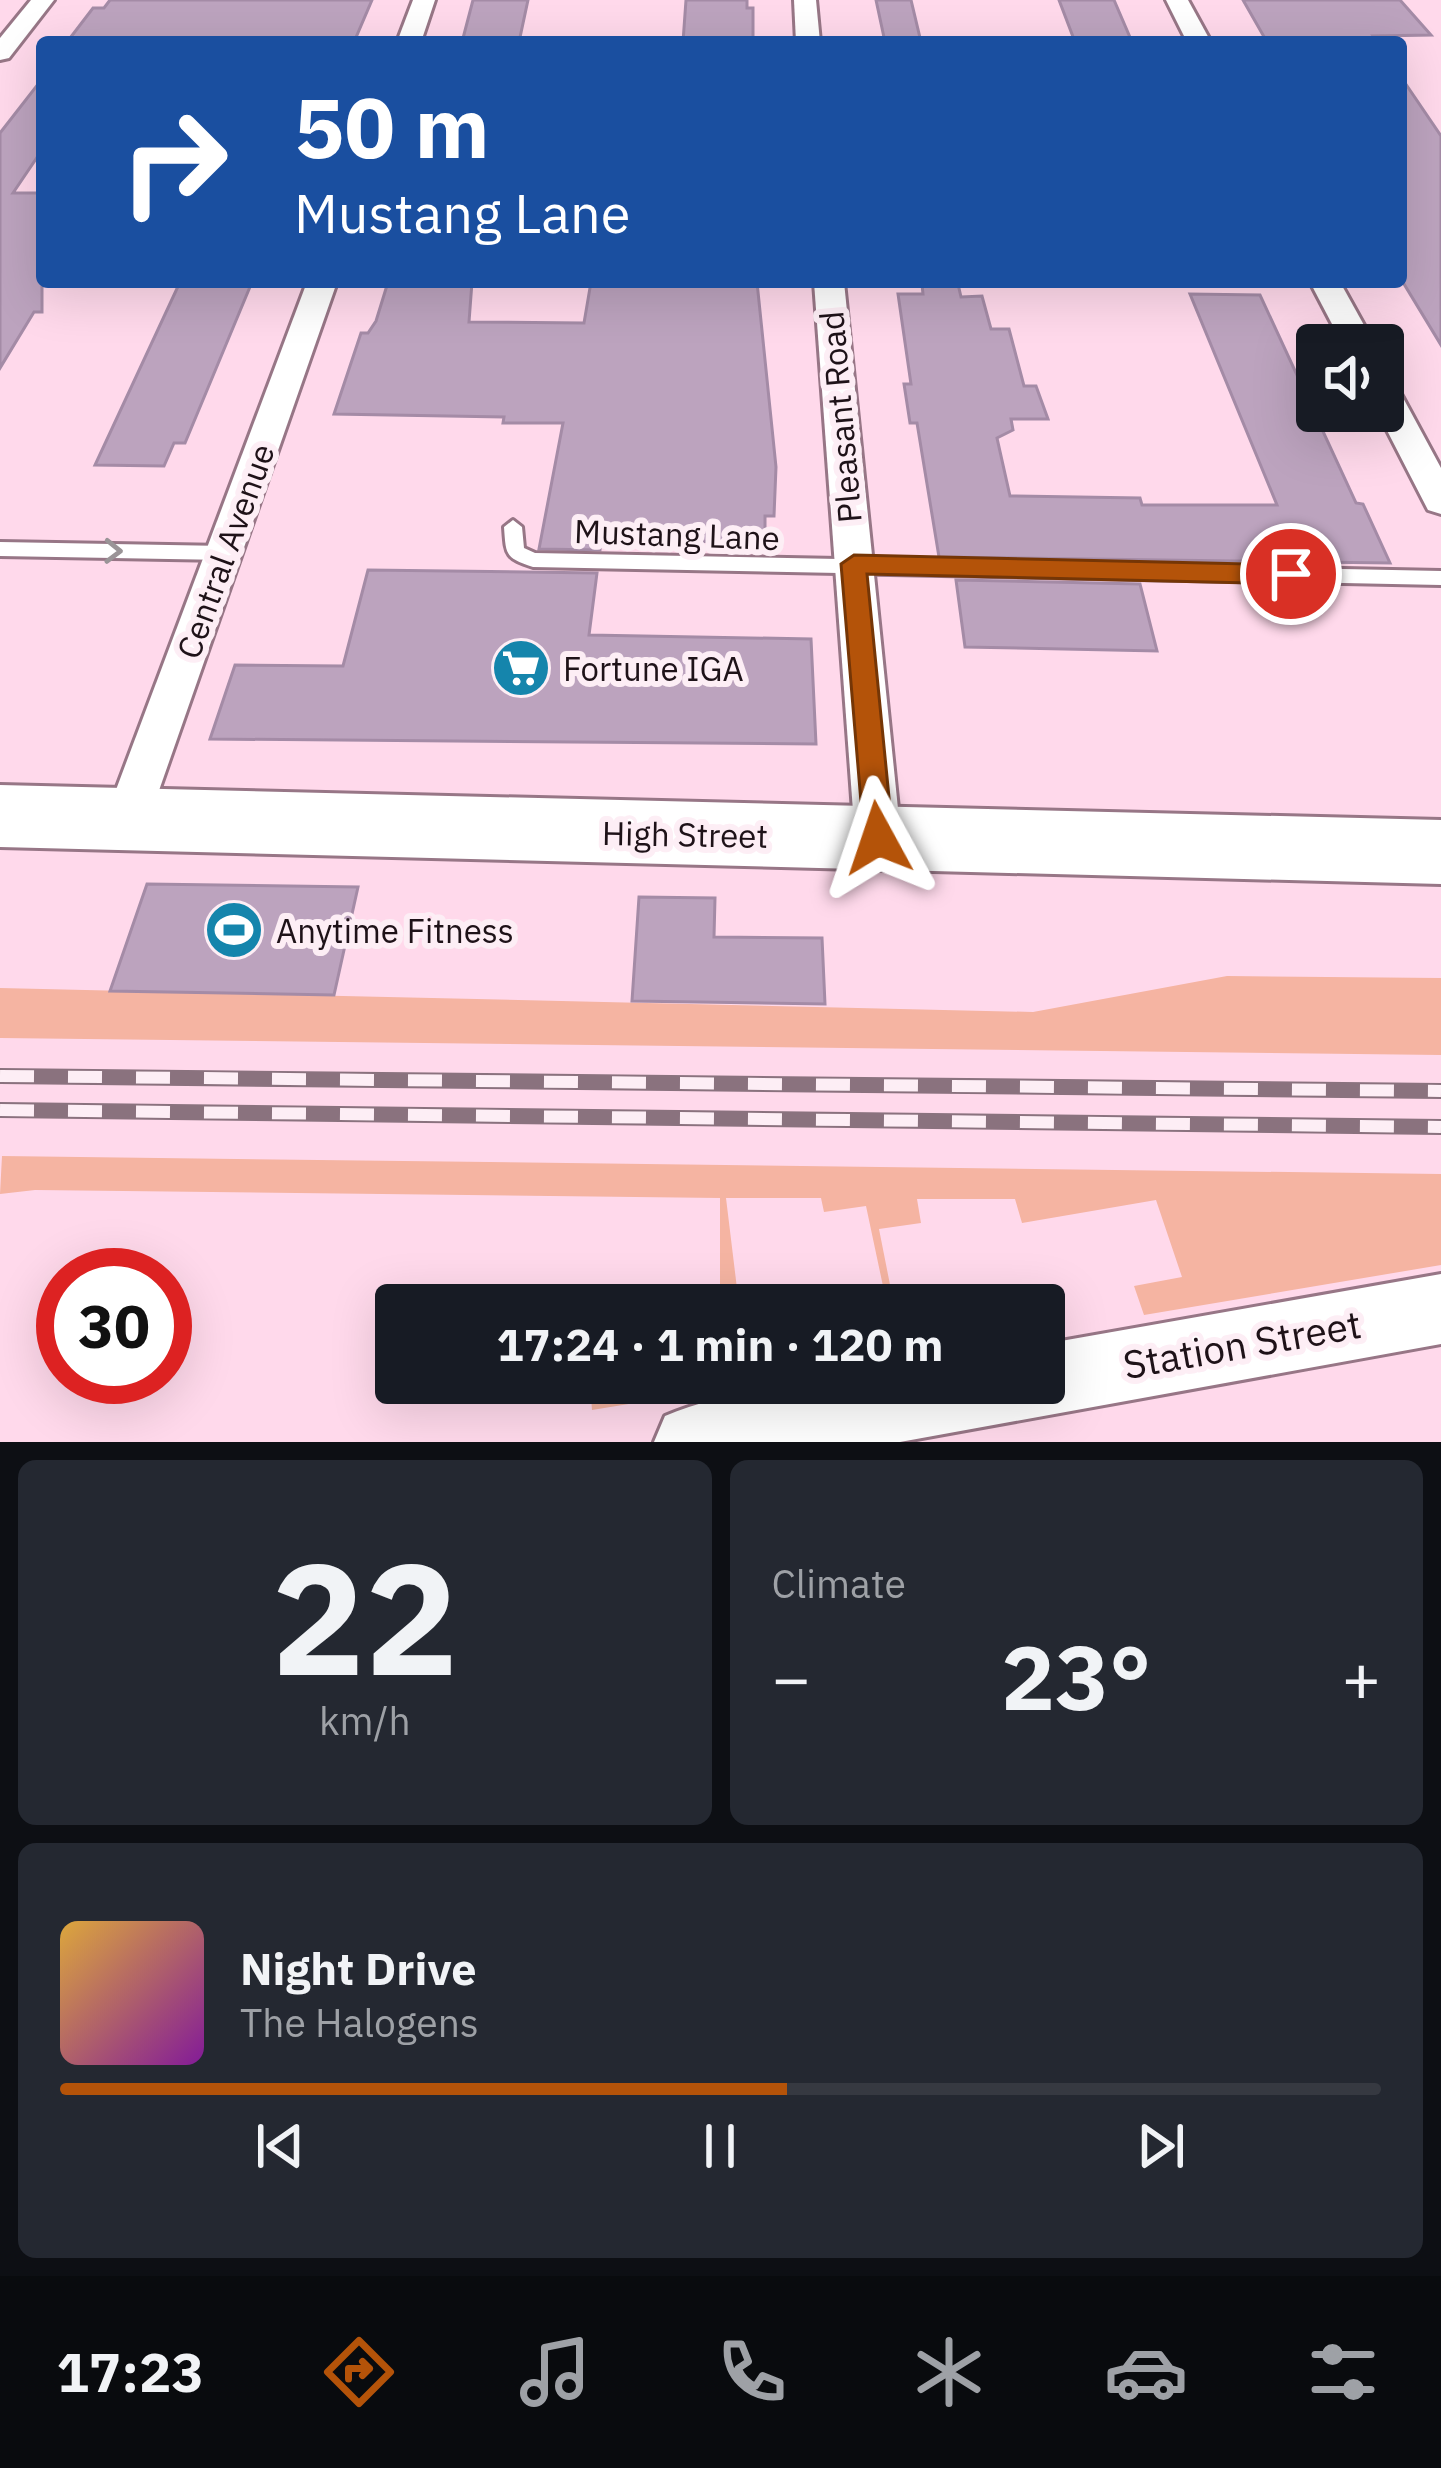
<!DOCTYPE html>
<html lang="en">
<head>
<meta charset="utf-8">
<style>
	body { margin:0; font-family:"IBM Plex Sans",sans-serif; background:#242831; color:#f1f3f6; height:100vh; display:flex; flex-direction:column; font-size:45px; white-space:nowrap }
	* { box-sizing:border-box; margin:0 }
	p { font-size:39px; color:#9ea1a6 }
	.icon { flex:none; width:66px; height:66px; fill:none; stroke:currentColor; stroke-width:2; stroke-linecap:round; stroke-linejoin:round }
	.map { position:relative; height:1442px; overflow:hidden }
	.sheet { display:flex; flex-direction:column; gap:18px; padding:18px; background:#0d0f14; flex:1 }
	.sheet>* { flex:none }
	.guide { position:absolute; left:36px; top:36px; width:1371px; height:252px; border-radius:12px; box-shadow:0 12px 48px #0002; background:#1a4fa0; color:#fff; overflow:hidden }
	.buttons { position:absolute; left:1296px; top:324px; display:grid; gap:24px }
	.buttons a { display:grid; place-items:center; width:108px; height:108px; border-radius:12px; background:#171b24; box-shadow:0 12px 48px #0002; font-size:60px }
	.speed { position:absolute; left:36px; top:1248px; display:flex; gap:24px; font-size:60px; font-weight:700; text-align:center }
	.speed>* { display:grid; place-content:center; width:156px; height:156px; border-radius:50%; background:#171b24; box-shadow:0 12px 48px #0002; line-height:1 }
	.speed .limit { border:18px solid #d22; background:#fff; color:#111 }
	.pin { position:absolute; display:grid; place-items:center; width:102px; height:102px; color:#fff; margin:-51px; border:6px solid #fff; border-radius:50%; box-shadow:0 3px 12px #0007 }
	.me { position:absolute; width:132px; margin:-66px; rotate:355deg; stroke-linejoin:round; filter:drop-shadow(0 0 9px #0008) }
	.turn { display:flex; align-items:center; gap:42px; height:252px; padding:0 60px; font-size:54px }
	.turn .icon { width:156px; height:156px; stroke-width:2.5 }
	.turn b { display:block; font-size:84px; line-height:102px }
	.big { font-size:90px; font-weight:800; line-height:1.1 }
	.sheet .card { flex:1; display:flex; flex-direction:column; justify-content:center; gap:18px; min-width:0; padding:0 42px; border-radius:18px; background:#242831 }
	.sheet .dial { align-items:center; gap:0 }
	.dial b { font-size:156px; line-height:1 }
	.song { display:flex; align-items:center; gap:36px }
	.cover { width:144px; height:144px; border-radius:18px; background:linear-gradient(135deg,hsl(40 70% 55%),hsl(290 70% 35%)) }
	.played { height:12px; border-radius:6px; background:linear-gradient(90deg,#b45309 55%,#363941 55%) }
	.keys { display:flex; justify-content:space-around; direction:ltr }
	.heat { display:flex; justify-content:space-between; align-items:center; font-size:66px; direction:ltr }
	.sheet .tiles { flex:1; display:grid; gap:18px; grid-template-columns:1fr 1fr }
	.card:last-child { grid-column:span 2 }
	.trip { position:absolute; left:375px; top:1284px; width:690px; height:120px; border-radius:12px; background:#171b24; box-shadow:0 12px 48px #0002; font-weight:800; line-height:120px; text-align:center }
	.menu { display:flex; height:192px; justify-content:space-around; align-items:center; background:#090b0e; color:#9ea1a6 }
	.menu .icon { width:84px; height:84px }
	.menu .selected { color:#b45309 }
	.menu b { font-size:54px; color:#f1f3f6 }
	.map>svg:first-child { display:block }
	.green { fill:#f5b4a2 }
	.building { fill:#bca3be; stroke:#a48ba6; stroke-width:3 }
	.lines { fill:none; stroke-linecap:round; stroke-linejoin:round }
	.service-casing { stroke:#977686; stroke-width:6 }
	.minor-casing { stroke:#977686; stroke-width:6 }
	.tertiary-casing { stroke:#977686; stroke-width:6 }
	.primary-casing { stroke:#977686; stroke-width:6 }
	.service { fill:#fff; fill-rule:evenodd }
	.minor { fill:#fff; fill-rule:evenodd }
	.tertiary { fill:#fff; fill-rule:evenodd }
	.primary { fill:#fff; fill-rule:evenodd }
	.rail-casing { stroke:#8a727e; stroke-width:16 }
	.rail { stroke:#fdeef5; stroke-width:12; stroke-dasharray:34; stroke-linecap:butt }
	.oneway { stroke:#9a9497 }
	.route { fill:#b45309; stroke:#753606; stroke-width:3 }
	.labels { text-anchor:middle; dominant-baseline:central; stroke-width:12; stroke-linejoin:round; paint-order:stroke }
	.street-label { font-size:33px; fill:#1e1218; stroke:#fdeef5 }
	.poi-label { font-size:33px; fill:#1e1218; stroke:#fdeef5; text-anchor:start }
	.near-street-label { font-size:39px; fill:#1e1218; stroke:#fdeef5 }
</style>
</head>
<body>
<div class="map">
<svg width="1441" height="1442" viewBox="0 0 1441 1442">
	<rect width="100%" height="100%" fill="#ffd9eb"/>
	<g class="green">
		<path d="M1227,976L1441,978V1055L0,1038V988L1033,1012Z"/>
		<path d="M2,1156L1441,1174V1265L1144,1315L1134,1286L1182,1277L1156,1200L1022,1223L1015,1199H917L921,1223L879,1229L894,1305H887L866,1206L824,1212L821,1198H726L739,1305H720V1198L35,1190L0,1194Z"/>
		<path d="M590,1383H757L592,1410Z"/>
	</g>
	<g class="building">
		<path d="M110,0H372L354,42H67L93,8H104Z"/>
		<path d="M473,0H528L519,42H462Z"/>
		<path d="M686,0H747V8H753V42H683Z"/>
		<path d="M876,0H911L921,42H885Z"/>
		<path d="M1059,0H1114L1132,42H1075Z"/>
		<path d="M1243,0H1400L1431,35L1373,36L1377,42H1267Z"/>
		<path d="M1401,77L1441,136V345L1401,279Z"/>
		<path d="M42,79V150L13,193H42V312H34L0,368V133Z"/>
		<path d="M180,282H252L185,443H174L164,466L95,465Z"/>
		<path d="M388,282H472L469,322L584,323L591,282H757L776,467L774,516H765V542L601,541L600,550L539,549L563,423H503L504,417L334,414L361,333H368L376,321Z"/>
		<path d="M922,284H958L961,297L982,296L991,329H1009L1024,386H1036L1048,419H1011L1013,430L997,438L1010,496L1140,498L1142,505H1277L1190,294L1260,295L1356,503L1363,504L1390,563L939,557L917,423H910L904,384H911L898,294H923Z"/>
		<path d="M368,570L597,573L589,635L811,639L816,744L210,739L235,665L343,666Z"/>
		<path d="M956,580L1140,584L1157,651L965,647Z"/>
		<path d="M147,884L358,887L334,995L110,991Z"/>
		<path d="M639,897L715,898L714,937L822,938L825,1004L632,1001Z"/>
	</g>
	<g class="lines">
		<defs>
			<g id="service">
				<path d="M513,520L522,527L524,548L535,553L1441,571V585L533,567C505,558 506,555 504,527Z"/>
				<path d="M0,542L225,546L234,553L225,560L0,556Z"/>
			</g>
			<g id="minor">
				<path d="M31,0H54L9,58L0,60V38Z"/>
				<path d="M413,0H435L421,42H397Z"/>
				<path d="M794,0H816L820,42H796Z"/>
				<path d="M1166,0H1188L1211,42H1187Z"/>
				<path d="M307,282H337L149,819L143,833L127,839L111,833L105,819Z"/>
				<path d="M814,282H844L901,838L894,852L878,858L862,852L855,838Z"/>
				<path d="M1310,282H1340L1375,345H1343Z"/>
				<path d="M1383,380L1395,383L1441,468V514L1428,510L1377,411H1383Z"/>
			</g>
			<path id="tertiary" d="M1441,1274V1344L900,1442H654L665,1416C781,1368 921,1383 1044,1383V1344Z"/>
			<path id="primary" d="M0,785L1441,820V884L0,847Z"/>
		</defs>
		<use href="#service" class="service-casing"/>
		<use href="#minor" class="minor-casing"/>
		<use href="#tertiary" class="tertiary-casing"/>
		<use href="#primary" class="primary-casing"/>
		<use href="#service" class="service"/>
		<use href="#minor" class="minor"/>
		<use href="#tertiary" class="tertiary"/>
		<use href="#primary" class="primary"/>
		<defs>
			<g id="rail">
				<path d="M0,1076L1441,1091"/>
				<path d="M0,1110L1441,1127"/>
			</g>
		</defs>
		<use href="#rail" class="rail-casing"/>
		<use href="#rail" class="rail"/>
	</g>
	<defs><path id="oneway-chevron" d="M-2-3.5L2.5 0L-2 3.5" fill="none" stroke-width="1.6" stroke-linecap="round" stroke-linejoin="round" transform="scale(3)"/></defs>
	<use class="oneway" href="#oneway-chevron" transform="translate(113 551) rotate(1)"/>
	<path class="route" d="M854,555L1291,565L1304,574L1291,584L867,574L893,838L889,848L878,852L868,848L864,838L841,564Z"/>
	<defs>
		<symbol id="supermarket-disc" viewBox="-11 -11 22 22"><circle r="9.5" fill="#1585ac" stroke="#fdeef5"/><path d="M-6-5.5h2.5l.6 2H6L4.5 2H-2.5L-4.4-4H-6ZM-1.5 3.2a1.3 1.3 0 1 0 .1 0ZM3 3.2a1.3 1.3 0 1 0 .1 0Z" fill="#fff"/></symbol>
		<symbol id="stadium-disc" viewBox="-11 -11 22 22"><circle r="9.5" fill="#1585ac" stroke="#fdeef5"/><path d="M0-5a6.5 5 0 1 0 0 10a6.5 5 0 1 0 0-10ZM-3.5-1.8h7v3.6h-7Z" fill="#fff"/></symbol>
	</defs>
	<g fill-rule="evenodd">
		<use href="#supermarket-disc" x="488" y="635" width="66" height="66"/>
		<use href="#stadium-disc" x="201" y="897" width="66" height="66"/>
	</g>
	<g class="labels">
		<g class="street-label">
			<text transform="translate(840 417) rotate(-95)">Pleasant Road</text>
			<text transform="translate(677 534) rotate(2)">Mustang Lane</text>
			<text transform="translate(225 551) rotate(-70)">Central Avenue</text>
			<text transform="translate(685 834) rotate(1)">High Street</text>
		</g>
		<g class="poi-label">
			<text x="563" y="668">Fortune IGA</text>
			<text x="276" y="930">Anytime Fitness</text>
		</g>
		<g class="near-street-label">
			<text transform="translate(1242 1344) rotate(-10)">Station Street</text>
		</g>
	</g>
</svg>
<div class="buttons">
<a><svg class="icon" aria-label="sound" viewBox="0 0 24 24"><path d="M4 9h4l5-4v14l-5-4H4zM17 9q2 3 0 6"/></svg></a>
</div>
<div class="speed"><div class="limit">30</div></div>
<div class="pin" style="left:1291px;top:574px;background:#d93025"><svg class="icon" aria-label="arrive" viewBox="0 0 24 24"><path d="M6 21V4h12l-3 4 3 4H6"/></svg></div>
<svg class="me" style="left:878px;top:838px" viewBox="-20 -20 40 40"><path d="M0-17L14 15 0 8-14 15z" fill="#b45309" stroke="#fff" stroke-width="4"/></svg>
<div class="trip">17:24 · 1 min · 120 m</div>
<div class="guide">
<div class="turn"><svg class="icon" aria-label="right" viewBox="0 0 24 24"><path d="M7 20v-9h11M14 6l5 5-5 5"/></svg><div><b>50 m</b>Mustang Lane</div></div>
</div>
</div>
<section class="sheet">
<div class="tiles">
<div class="card dial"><b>22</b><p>km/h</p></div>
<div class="card"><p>Climate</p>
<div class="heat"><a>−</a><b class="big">23°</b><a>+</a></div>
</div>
<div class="card">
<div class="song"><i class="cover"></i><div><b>Night Drive</b><p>The Halogens</p></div></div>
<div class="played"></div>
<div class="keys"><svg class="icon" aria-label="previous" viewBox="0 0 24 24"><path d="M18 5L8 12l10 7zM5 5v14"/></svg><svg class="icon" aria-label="pause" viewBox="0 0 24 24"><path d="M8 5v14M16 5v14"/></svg><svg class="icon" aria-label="next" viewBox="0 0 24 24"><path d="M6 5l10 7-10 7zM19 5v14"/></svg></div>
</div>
</div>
</section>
<nav class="menu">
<b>17:23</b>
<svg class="icon selected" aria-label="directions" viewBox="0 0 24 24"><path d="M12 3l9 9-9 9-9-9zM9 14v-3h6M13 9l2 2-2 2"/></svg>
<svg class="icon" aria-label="music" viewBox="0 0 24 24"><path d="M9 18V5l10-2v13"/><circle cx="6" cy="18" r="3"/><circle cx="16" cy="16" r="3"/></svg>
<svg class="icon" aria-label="phone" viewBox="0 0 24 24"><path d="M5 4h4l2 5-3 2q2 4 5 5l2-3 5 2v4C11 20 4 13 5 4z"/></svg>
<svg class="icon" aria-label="climate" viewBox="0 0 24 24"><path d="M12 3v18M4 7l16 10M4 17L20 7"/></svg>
<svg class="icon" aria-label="car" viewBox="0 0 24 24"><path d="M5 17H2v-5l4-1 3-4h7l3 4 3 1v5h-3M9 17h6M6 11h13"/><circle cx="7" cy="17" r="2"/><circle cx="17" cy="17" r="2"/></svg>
<svg class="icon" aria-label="filters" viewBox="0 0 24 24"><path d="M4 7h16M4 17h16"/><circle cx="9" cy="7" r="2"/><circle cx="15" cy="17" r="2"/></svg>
</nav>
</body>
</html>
